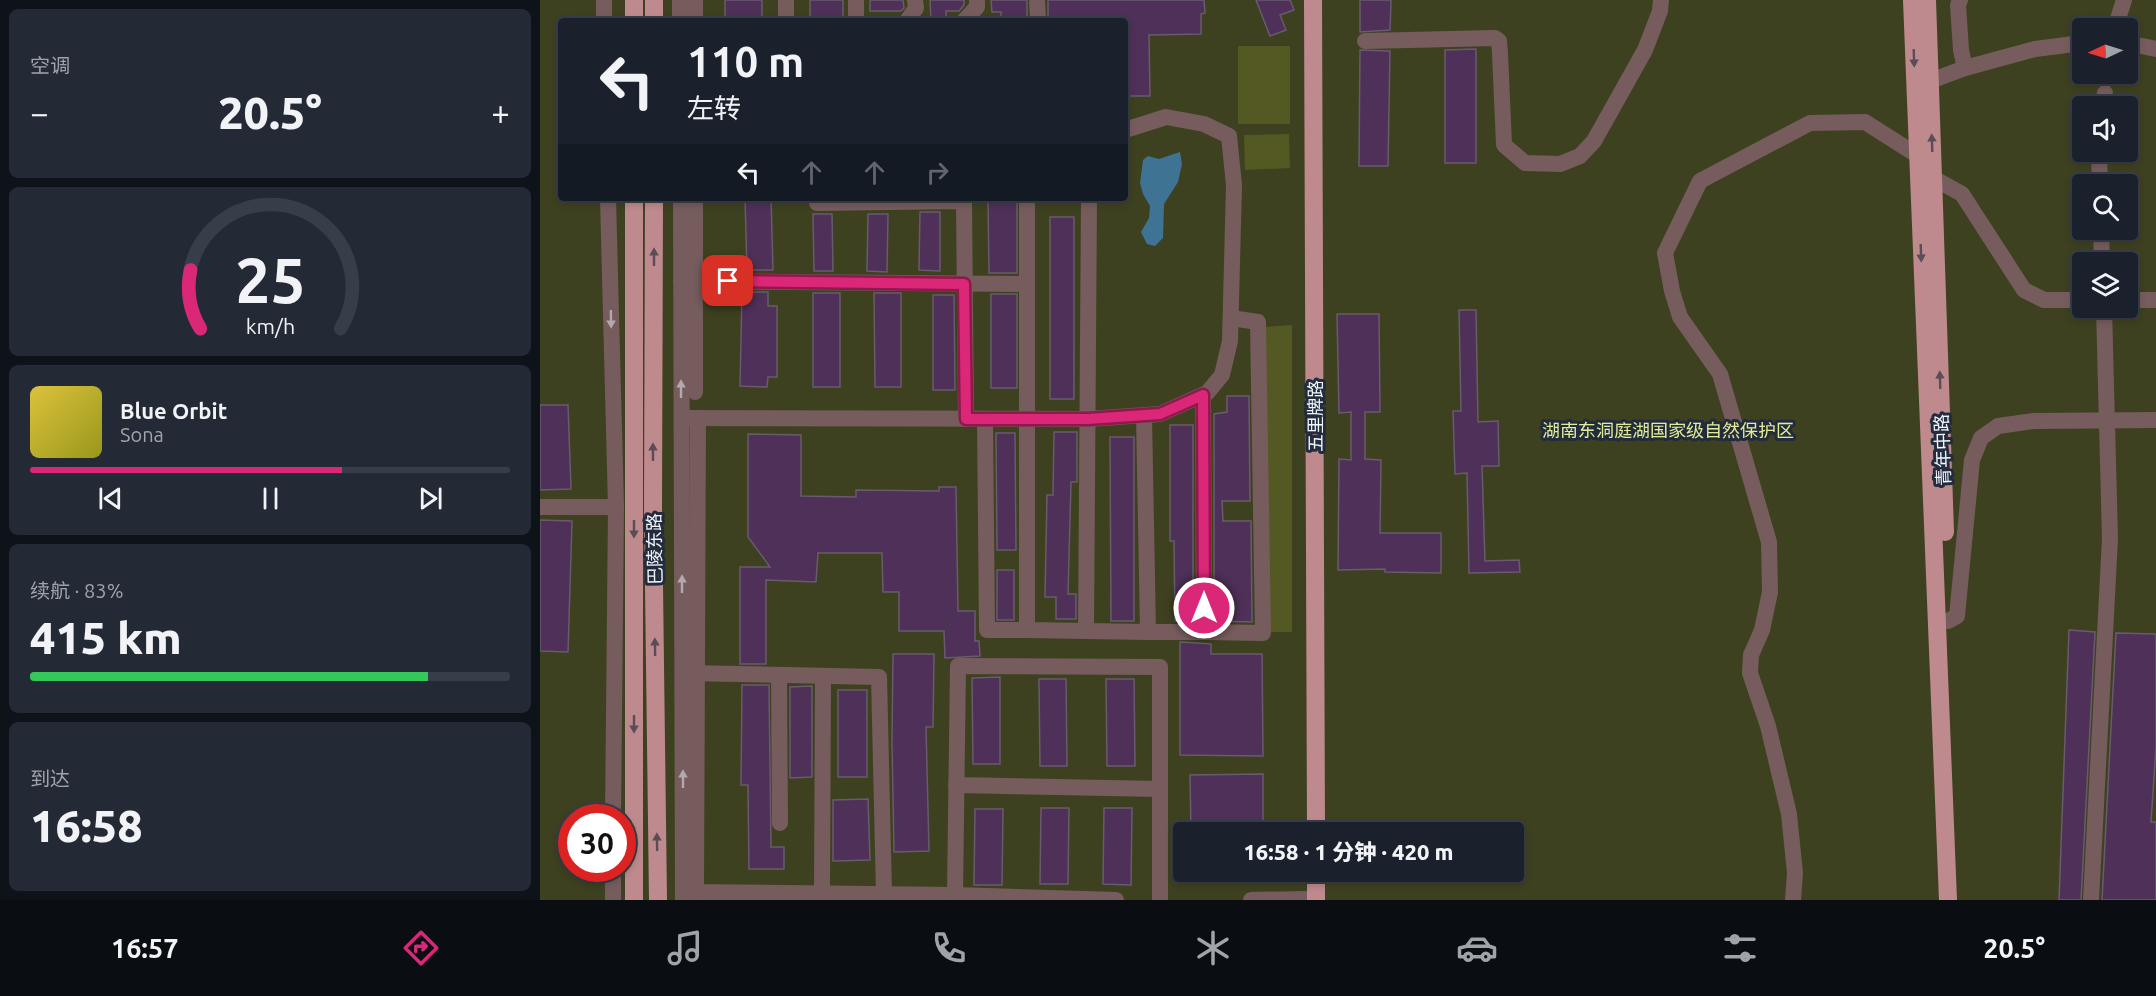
<!DOCTYPE html>
<html lang="zh">
<head>
<meta charset="utf-8">
<style>
	body { margin:0; font-family:Ubuntu,"Noto Sans SC",sans-serif; background:#232935; color:#f1f3f6; height:100vh; display:flex; flex-direction:column; font-size:22px; white-space:nowrap }
	* { box-sizing:border-box; margin:0 }
	p { font-size:20px; color:#9fa3aa }
	.icon { flex:none; width:33px; height:33px; fill:none; stroke:currentColor; stroke-width:2; stroke-linecap:round; stroke-linejoin:round }
	.map { position:relative; flex:1; overflow:hidden }
	.drawer { display:flex; flex-direction:column; gap:9px; padding:9px; background:#0e1219; width:540px }
	.drawer>* { flex:none }
	.hud { position:absolute; left:18px; top:18px; width:570px; height:183px; border-radius:6px; box-shadow:0 3px 9px #0003,0 0 0 2px #383e49; background:#1a212d; color:#f1f3f6; overflow:hidden }
	.needle { width:39px; rotate:266deg }
	.controls { position:absolute; left:1532px; top:18px; display:grid; gap:12px }
	.controls a { display:grid; place-items:center; width:66px; height:66px; border-radius:6px; background:#1a212d; box-shadow:0 3px 9px #0003,0 0 0 2px #383e49; font-size:30px }
	.speed { position:absolute; left:18px; top:804px; display:flex; gap:12px; font-size:30px; font-weight:700; text-align:center }
	.speed>* { display:grid; place-content:center; width:78px; height:78px; border-radius:50%; background:#1a212d; box-shadow:0 3px 9px #0003,0 0 0 2px #383e49; line-height:1 }
	.speed .limit { border:9px solid #d22; background:#fff; color:#111 }
	.pin { position:absolute; display:grid; place-items:center; width:51px; height:51px; color:#fff; margin:-26px; border-radius:12px; box-shadow:0 3px 9px #0006 }
	.me { position:absolute; width:66px; margin:-33px; rotate:0deg; stroke-linejoin:round; filter:drop-shadow(0 0 4px #0008) }
	.turn { display:flex; align-items:center; gap:21px; height:126px; padding:0 30px; font-size:27px }
	.turn .icon { width:78px; height:78px; stroke-width:2.5 }
	.turn b { display:block; font-size:42px; line-height:51px }
	.lanes { display:flex; align-items:center; height:57px; padding:0 30px; background:#0003; justify-content:center; gap:30px; direction:ltr }
	.lanes .off { opacity:.35 }
	.big { font-size:45px; font-weight:800; line-height:1.1 }
	.drawer .card { flex:1; display:flex; flex-direction:column; justify-content:center; gap:9px; min-width:0; padding:0 21px; border-radius:9px; background:#232935 }
	.drawer .dial { align-items:center; gap:0 }
	.dial svg { height:156px; overflow:visible; fill:none; stroke:#383e49; stroke-width:7; stroke-linecap:round; text-anchor:middle }
	.dial text { fill:#f1f3f6; stroke:none }
	.song { display:flex; align-items:center; gap:18px }
	.cover { width:72px; height:72px; border-radius:9px; background:linear-gradient(135deg,hsl(50 70% 55%),hsl(60 70% 35%)) }
	.played { height:6px; border-radius:3px; background:linear-gradient(90deg,#db2777 65%,#383e49 65%) }
	.keys { display:flex; justify-content:space-around; direction:ltr }
	.heat { display:flex; justify-content:space-between; align-items:center; font-size:33px; direction:ltr }
	.charge { height:9px; border-radius:4px; background:linear-gradient(90deg,#34c759 83%,#383e49 0) }
	.trip { position:absolute; left:633px; top:822px; width:351px; height:60px; border-radius:6px; background:#1a212d; box-shadow:0 3px 9px #0003,0 0 0 2px #383e49; font-weight:800; line-height:60px; text-align:center }
	.tab-bar { display:flex; height:96px; justify-content:space-around; align-items:center; background:#0a0d12; color:#9fa3aa }
	.tab-bar .icon { width:42px; height:42px }
	.tab-bar .selected { color:#db2777 }
	.tab-bar b { font-size:27px; color:#f1f3f6 }
	main { display:flex; flex:1; min-height:0 }
	.map>svg:first-child { display:block }
	.green { fill:#3e4120; fill-rule:evenodd }
	.forest { fill:#545822 }
	.water { fill:#3e7393 }
	.building { fill:#4e3058; stroke:#685b6d; stroke-width:1.5 }
	.lines { fill:none; stroke-linecap:round; stroke-linejoin:round }
	.minor { stroke:#765c5d; stroke-width:16 }
	.major { stroke:#bf8a8d; stroke-width:18 }
	.oneway { fill:#5a4d58 }
	.oneway2 { fill:#b3a8ae }
	.route-casing { stroke:#8e194d; stroke-width:15 }
	.route { stroke:#db2777; stroke-width:10 }
	.labels { text-anchor:middle; dominant-baseline:central; stroke-width:6; stroke-linejoin:round; paint-order:stroke }
	.street-label { font-size:18px; fill:#f0f5fe; stroke:#232c3c }
	.park-label { font-size:18px; fill:#e3eb97; stroke:#232c3c }
</style>
</head>
<body>
<main>
<section class="drawer">
<div class="card"><p>空调</p>
<div class="heat"><a>−</a><b class="big">20.5°</b><a>+</a></div>
</div>
<div class="card dial"><svg viewBox="0 0 100 80">
<path d="M14 69A42 42 0 1 1 86 69"/>
<path d="M14 69A42 42 0 0 1 9 39" stroke="#db2777"/>
<text x="50" y="56" font-size="32" font-weight="700">25</text>
<text x="50" y="72" font-size="11">km/h</text>
</svg></div>
<div class="card">
<div class="song"><i class="cover"></i><div><b>Blue Orbit</b><p>Sona</p></div></div>
<div class="played"></div>
<div class="keys"><svg class="icon" aria-label="previous" viewBox="0 0 24 24"><path d="M18 5L8 12l10 7zM5 5v14"/></svg><svg class="icon" aria-label="pause" viewBox="0 0 24 24"><path d="M8 5v14M16 5v14"/></svg><svg class="icon" aria-label="next" viewBox="0 0 24 24"><path d="M6 5l10 7-10 7zM19 5v14"/></svg></div>
</div>
<div class="card"><p>续航 · 83%</p><b class="big">415 km</b><div class="charge"></div></div>
<div class="card"><p>到达</p><b class="big">16:58</b></div>
</section>
<div class="map">
<svg width="1616" height="900" viewBox="0 0 1616 900">
	<rect width="100%" height="100%" fill="#232c3c"/>
	<path class="green" d="M0,0H1616V900H0ZM21,21H585V198H21ZM1542,28H1587V74H1542ZM1542,106H1587V152H1542ZM1542,184H1587V230H1542ZM1542,262H1587V308H1542ZM32,818H82V868H32ZM644,832H974V872H644Z"/>
	<g class="forest">
		<rect x="698" y="46" width="52" height="78"/>
		<path d="M749,134L750,168L705,170L704,135Z"/>
		<path d="M752,325V632H729L724,327Z"/>
	</g>
	<path class="water" d="M640,152L642,164L638,182L624,204L623,238L615,246L607,244L601,232L609,218L610,206L603,194L600,183L603,160L608,156L619,159Z"/>
	<g class="building">
		<path d="M185,0H222V21H191V17H185Z"/>
		<rect x="270" y="0" width="33" height="21"/>
		<path d="M330,0H363L364,8L361,11H330Z"/>
		<path d="M390,0H424V5L419,11H406V21H391Z"/>
		<path d="M451,0H487V21H461V12H452Z"/>
		<path d="M508,0H664L665,13L661,14V34L609,35L610,96H585V21H508Z"/>
		<path d="M716,0H750L754,10L740,15L746,30L730,36Z"/>
		<path d="M820,0H851L850,30L820,32Z"/>
		<path d="M936,49V163H905V50Z"/>
		<path d="M820,50L850,51L848,166H819Z"/>
		<path d="M205,198H231L233,270H207Z"/>
		<path d="M448,198H477V273H449Z"/>
		<path d="M380,212H400V271L379,270Z"/>
		<path d="M273,214H292L293,271H274Z"/>
		<path d="M328,214H348L347,272L327,271Z"/>
		<rect x="510" y="217" width="24" height="182"/>
		<path d="M202,292H228V306H237V377H228L227,387L200,386Z"/>
		<rect x="273" y="293" width="27" height="94"/>
		<path d="M334,293H361V387H335Z"/>
		<rect x="451" y="294" width="26" height="94"/>
		<path d="M393,295H414L415,390H393Z"/>
		<path d="M919,310H936L938,422L958,421L959,466H942L945,561L979,560L980,572L929,573L927,473L915,474L913,411H921Z"/>
		<path d="M797,314H839L840,412H825V459L841,460L840,533H901V573L845,572V569L798,570L799,459L811,460V412L799,413Z"/>
		<path d="M687,396H709L710,501H682L683,521H711L712,622L674,621V414L687,412Z"/>
		<path d="M0,405H28L31,489L0,490Z"/>
		<path d="M630,425H653V621H635L634,541H630Z"/>
		<path d="M514,432H537V482H531L528,594H536V619H516V597H505L507,495H513Z"/>
		<path d="M456,433H475L476,550H457Z"/>
		<path d="M208,434L261,435V496L316,497V490L399,491V487H416L418,611H435V641H439L440,656L405,658L404,631H359V592H343L342,553H278L276,582L226,580V664H200V567H230L208,537Z"/>
		<path d="M570,437H594V621H571Z"/>
		<path d="M0,520L32,521L28,652L0,651Z"/>
		<rect x="457" y="570" width="17" height="50"/>
		<path d="M1529,630L1555,632L1541,900H1519Z"/>
		<path d="M1576,633L1616,634V747L1611,822H1616V900H1562Z"/>
		<path d="M640,642L671,644V654H722L723,756L640,755Z"/>
		<path d="M353,654H394L393,727H386L389,851L354,852L352,742Z"/>
		<path d="M460,677V764H433L432,678Z"/>
		<path d="M499,679H526L527,766H500Z"/>
		<path d="M566,679H594L595,766H567Z"/>
		<path d="M202,685H229L231,847H244V869H209L208,785H201Z"/>
		<path d="M272,686V777L250,778V687Z"/>
		<rect x="298" y="690" width="29" height="87"/>
		<path d="M723,774V832H651L650,775Z"/>
		<path d="M328,799L330,860L293,861V800Z"/>
		<path d="M501,808H529L528,884H500Z"/>
		<path d="M564,808H592L591,885L563,884Z"/>
		<path d="M435,809H463L462,885H434Z"/>
	</g>
	<g class="lines">
		<g class="minor">
			<path d="M64,0V21"/>
			<path d="M140,0V21"/>
			<path d="M155,0V21"/>
			<path d="M246,0V21"/>
			<path d="M316,0V21"/>
			<path d="M497,0L498,21"/>
			<path d="M1420,0L1418,5L1421,50L1425,68"/>
			<path d="M367,21L376,8L375,0"/>
			<path d="M424,21L437,7V0"/>
			<path d="M1575,28L1584,0"/>
			<path d="M825,41L955,38L959,41L960,53L964,145L985,163L1020,164L1040,156L1054,141L1105,50L1120,11L1121,0"/>
			<path d="M1587,43L1616,49"/>
			<path d="M1390,81L1425,68L1495,49L1542,43"/>
			<path d="M1563,106L1565,93"/>
			<path d="M1559,152L1560,184"/>
			<path d="M1393,178L1422,194L1484,290L1504,300H1542"/>
			<path d="M68,198L76,507L73,818"/>
			<path d="M141,198L143,900"/>
			<path d="M155,198V392"/>
			<path d="M277,203L424,201L426,419"/>
			<path d="M1561,230L1562,262"/>
			<path d="M141,281L487,284V198"/>
			<path d="M487,284V630L546,631L549,198"/>
			<path d="M1587,300H1616"/>
			<path d="M142,418L548,419L620,414L667,393L682,375L690,341L694,185L689,136L664,124L626,117L585,130"/>
			<path d="M445,419L447,630H487"/>
			<path d="M0,507H76"/>
			<path d="M1408,621L1417,616L1432,460L1441,438L1458,426L1494,421L1616,420"/>
			<path d="M546,631L608,632L604,415"/>
			<path d="M608,632H664L663,395"/>
			<path d="M664,632L723,633L718,322L691,318"/>
			<path d="M147,673L339,677L344,894"/>
			<path d="M239,675L240,823"/>
			<path d="M416,785L620,789"/>
			<path d="M147,892L415,895L576,900"/>
			<path d="M156,892L158,418"/>
			<path d="M282,894L283,676"/>
			<path d="M415,895L418,666L620,667V900"/>
			<path d="M73,900V868"/>
			<path d="M711,900L765,899"/>
			<path d="M1253,900L1255,873L1249,814L1228,726L1210,673L1211,655L1222,630L1230,592L1229,542L1180,374L1140,317L1132,291L1125,253L1160,181L1270,123L1325,122L1377,155"/>
			<path d="M1551,900L1570,539L1564,308"/>
		</g>
		<g class="major">
			<path d="M773,0L776,832"/>
			<path d="M1372,0L1408,900"/>
			<path d="M1387,0L1405,532"/>
			<path d="M94,21V0"/>
			<path d="M114,21V0"/>
			<path d="M114,198L113,507L118,900"/>
			<path d="M776,872V900"/>
			<path d="M94,900V198"/>
		</g>
	</g>
	<defs><path id="oneway-solid" d="M-6-.8H1V-3.2L6.5 0L1 3.2V.8H-6Z" transform="scale(1.5)"/></defs>
	<g class="oneway">
		<use href="#oneway-solid" transform="translate(1374 58) rotate(88)"/>
		<use href="#oneway-solid" transform="translate(1392 143) rotate(-92)"/>
		<use href="#oneway-solid" transform="translate(1381 253) rotate(88)"/>
		<use href="#oneway-solid" transform="translate(114 257) rotate(-90)"/>
		<use href="#oneway-solid" transform="translate(1400 380) rotate(-92)"/>
		<use href="#oneway-solid" transform="translate(113 452) rotate(-90)"/>
		<use href="#oneway-solid" transform="translate(94 529) rotate(90)"/>
		<use href="#oneway-solid" transform="translate(115 647) rotate(-91)"/>
		<use href="#oneway-solid" transform="translate(94 724) rotate(90)"/>
		<use href="#oneway-solid" transform="translate(117 842) rotate(-91)"/>
	</g>
	<g class="oneway2">
		<use href="#oneway-solid" transform="translate(71 319) rotate(89)"/>
		<use href="#oneway-solid" transform="translate(141 389) rotate(-90)"/>
		<use href="#oneway-solid" transform="translate(142 584) rotate(-90)"/>
		<use href="#oneway-solid" transform="translate(143 779) rotate(-90)"/>
	</g>
	<g class="lines">
		<defs>
			<path id="route" d="M188,281L424,284L426,419H548L620,414L663,395L664,608"/>
		</defs>
		<use href="#route" class="route-casing"/>
		<use href="#route" class="route"/>
	</g>
	<g class="labels">
		<g class="street-label">
			<text transform="translate(775 416) rotate(-90)">五里牌路</text>
			<text transform="translate(1402 450) rotate(-92)">青年中路</text>
			<text transform="translate(114 549) rotate(-91)">巴陵东路</text>
		</g>
		<g class="park-label">
			<text x="1128" y="430">湖南东洞庭湖国家级自然保护区</text>
		</g>
	</g>
</svg>
<div class="controls">
<a><svg class="needle" viewBox="-14 -14 28 28"><path d="M0-13l5 13h-10z" fill="#e53935"/><path d="M0 13l5-13h-10z" fill="#9fa3aa"/></svg></a>
<a><svg class="icon" aria-label="sound" viewBox="0 0 24 24"><path d="M4 9h4l5-4v14l-5-4H4zM17 9q2 3 0 6"/></svg></a>
<a><svg class="icon" aria-label="search" viewBox="0 0 24 24"><circle cx="10" cy="10" r="6"/><path d="M15 15l6 6"/></svg></a>
<a><svg class="icon" aria-label="layers" viewBox="0 0 24 24"><path d="M12 4l9 5-9 5-9-5zM3 14l9 5 9-5"/></svg></a>
</div>
<div class="speed"><div class="limit">30</div></div>
<div class="pin" style="left:188px;top:281px;background:#d93025"><svg class="icon" aria-label="arrive" viewBox="0 0 24 24"><path d="M6 21V4h12l-3 4 3 4H6"/></svg></div>
<svg class="me" style="left:664px;top:608px" viewBox="-20 -20 40 40"><circle r="17" fill="#db2777" stroke="#fff" stroke-width="3"/><path d="M0-11L8 9 0 5-8 9z" fill="#fff"/></svg>
<div class="trip">16:58 · 1 分钟 · 420 m</div>
<div class="hud">
<div class="turn"><svg class="icon" aria-label="left" viewBox="0 0 24 24"><path d="M17 20v-9H6M10 6l-5 5 5 5"/></svg><div><b>110 m</b>左转</div></div>
<div class="lanes"><svg class="icon" aria-label="left" viewBox="0 0 24 24"><path d="M17 20v-9H6M10 6l-5 5 5 5"/></svg><svg class="icon off" aria-label="ahead" viewBox="0 0 24 24"><path d="M12 20V5M6 11l6-6 6 6"/></svg><svg class="icon off" aria-label="ahead" viewBox="0 0 24 24"><path d="M12 20V5M6 11l6-6 6 6"/></svg><svg class="icon off" aria-label="right" viewBox="0 0 24 24"><path d="M7 20v-9h11M14 6l5 5-5 5"/></svg></div>
</div>
</div>
</main>
<nav class="tab-bar">
<b>16:57</b>
<svg class="icon selected" aria-label="directions" viewBox="0 0 24 24"><path d="M12 3l9 9-9 9-9-9zM9 14v-3h6M13 9l2 2-2 2"/></svg>
<svg class="icon" aria-label="music" viewBox="0 0 24 24"><path d="M9 18V5l10-2v13"/><circle cx="6" cy="18" r="3"/><circle cx="16" cy="16" r="3"/></svg>
<svg class="icon" aria-label="phone" viewBox="0 0 24 24"><path d="M5 4h4l2 5-3 2q2 4 5 5l2-3 5 2v4C11 20 4 13 5 4z"/></svg>
<svg class="icon" aria-label="climate" viewBox="0 0 24 24"><path d="M12 3v18M4 7l16 10M4 17L20 7"/></svg>
<svg class="icon" aria-label="car" viewBox="0 0 24 24"><path d="M5 17H2v-5l4-1 3-4h7l3 4 3 1v5h-3M9 17h6M6 11h13"/><circle cx="7" cy="17" r="2"/><circle cx="17" cy="17" r="2"/></svg>
<svg class="icon" aria-label="filters" viewBox="0 0 24 24"><path d="M4 7h16M4 17h16"/><circle cx="9" cy="7" r="2"/><circle cx="15" cy="17" r="2"/></svg>
<b>20.5°</b>
</nav>
</body>
</html>
